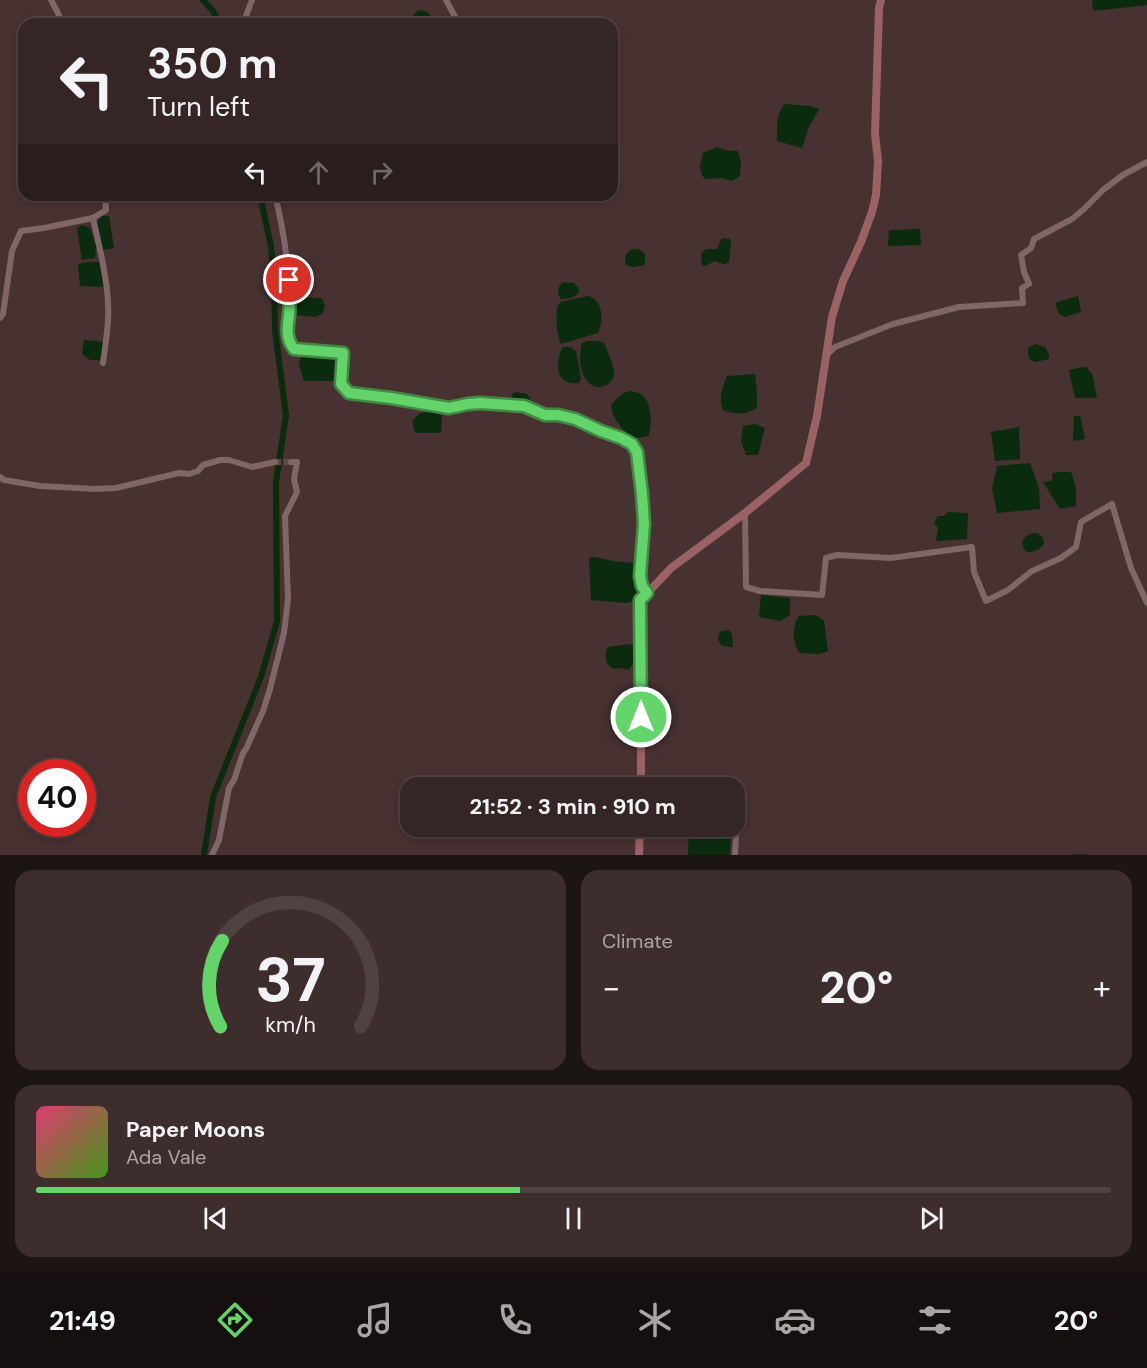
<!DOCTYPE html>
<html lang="en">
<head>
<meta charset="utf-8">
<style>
	body { margin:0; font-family:"DM Sans",sans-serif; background:#3d2d2d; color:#f1f3f6; height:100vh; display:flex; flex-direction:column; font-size:22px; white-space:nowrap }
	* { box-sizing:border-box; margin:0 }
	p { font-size:20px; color:#aaa5a7 }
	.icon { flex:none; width:33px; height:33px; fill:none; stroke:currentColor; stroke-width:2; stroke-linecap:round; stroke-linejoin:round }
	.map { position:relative; height:855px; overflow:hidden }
	.side { display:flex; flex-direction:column; gap:15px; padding:15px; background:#1d1414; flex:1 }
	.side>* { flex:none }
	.top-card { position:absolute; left:18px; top:18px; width:600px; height:183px; border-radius:18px; box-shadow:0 3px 9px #0003,0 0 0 2px #4f4242; background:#352525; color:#f1f3f6; overflow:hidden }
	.speed { position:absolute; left:18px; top:759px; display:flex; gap:12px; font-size:30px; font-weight:700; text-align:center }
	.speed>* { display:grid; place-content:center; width:78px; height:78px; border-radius:50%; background:#352525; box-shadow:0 3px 9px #0003,0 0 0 2px #4f4242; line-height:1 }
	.speed .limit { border:9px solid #d22; background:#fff; color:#111 }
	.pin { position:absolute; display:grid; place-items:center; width:51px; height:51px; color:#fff; margin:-26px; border:3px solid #fff; border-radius:50%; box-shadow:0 2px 6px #0007 }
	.me { position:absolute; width:66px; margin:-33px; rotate:0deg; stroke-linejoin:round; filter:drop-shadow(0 0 4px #0008) }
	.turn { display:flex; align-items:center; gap:21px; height:126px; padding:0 30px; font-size:27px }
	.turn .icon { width:78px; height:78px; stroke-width:2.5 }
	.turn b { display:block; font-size:42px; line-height:51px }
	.lanes { display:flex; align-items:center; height:57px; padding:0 30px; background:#0003; justify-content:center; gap:30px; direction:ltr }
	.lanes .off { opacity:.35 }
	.big { font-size:45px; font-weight:700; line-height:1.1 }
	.side .card { flex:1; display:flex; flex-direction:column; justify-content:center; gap:9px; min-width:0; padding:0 21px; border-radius:18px; background:#3d2d2d }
	.side .dial { align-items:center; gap:0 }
	.dial svg { height:156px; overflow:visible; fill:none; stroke:#4f4242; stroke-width:7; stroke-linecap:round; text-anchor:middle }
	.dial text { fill:#f1f3f6; stroke:none }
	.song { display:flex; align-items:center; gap:18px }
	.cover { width:72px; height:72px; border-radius:9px; background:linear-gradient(135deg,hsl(340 70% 55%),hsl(100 70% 35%)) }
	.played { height:6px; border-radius:3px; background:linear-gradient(90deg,#62d469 45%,#4f4242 45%) }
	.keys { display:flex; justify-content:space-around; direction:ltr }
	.heat { display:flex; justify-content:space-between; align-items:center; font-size:33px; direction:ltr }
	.side .tiles { flex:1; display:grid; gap:15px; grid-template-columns:1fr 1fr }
	.card:last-child { grid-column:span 2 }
	.trip { position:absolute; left:400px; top:777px; width:345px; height:60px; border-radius:18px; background:#352525; box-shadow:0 3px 9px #0003,0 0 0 2px #4f4242; font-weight:700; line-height:60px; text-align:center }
	.tabs { display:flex; height:96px; justify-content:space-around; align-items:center; background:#150f0f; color:#aaa5a7 }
	.tabs .icon { width:42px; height:42px }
	.tabs .active { color:#62d469 }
	.tabs b { font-size:27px; color:#f1f3f6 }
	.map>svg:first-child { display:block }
	.water { fill:#0a2b0d }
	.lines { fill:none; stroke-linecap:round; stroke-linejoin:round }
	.stream { stroke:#0a2b0d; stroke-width:1.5 }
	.canal { stroke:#0a2b0d; stroke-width:6 }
	.street-tunnel { stroke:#5f4a4a; stroke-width:6; stroke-dasharray:6 3; stroke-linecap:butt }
	.street { stroke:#806666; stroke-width:6 }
	.secondary { stroke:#9a6264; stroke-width:8 }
	.route-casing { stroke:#408a44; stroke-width:15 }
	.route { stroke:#62d469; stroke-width:10 }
</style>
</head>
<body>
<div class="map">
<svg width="1147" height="855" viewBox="0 0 1147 855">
	<rect width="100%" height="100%" fill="#473131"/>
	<g class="water">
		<path d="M1092,0H1147V5L1093,11Z"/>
		<path d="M419,10C428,10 433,16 430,24H414V14Z"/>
		<path d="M784,104L810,106L819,109L809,127L802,148L777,141C777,128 776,115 784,104Z"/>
		<path d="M717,147L725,150L738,151L741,163L740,176L732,181L722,178L706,179L702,176L700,166L703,153Z"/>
		<path d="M102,216H109L114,248L102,250L97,222Z"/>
		<path d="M82,225L90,228L96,246L95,258L82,260L77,228Z"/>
		<path d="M920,229L921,245L888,246L889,230Z"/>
		<path d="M722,238L730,239L731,243L729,261C724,267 721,263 715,261L705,266L702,265L701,255L703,251L708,249H717Z"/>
		<path d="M632,249C638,248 642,250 645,254V265L633,267L626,265L625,263L626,254Z"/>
		<path d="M88,262H99L104,287L80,286L78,264Z"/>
		<path d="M562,282L574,283L579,289V293L571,298L561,299L558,294L559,287Z"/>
		<path d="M587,296C603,298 604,321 598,333L561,344C556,334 556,318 557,306L561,302Z"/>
		<path d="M1078,296L1081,312L1065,317L1059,314L1055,303Z"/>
		<path d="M309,298H322L325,306L322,314L315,317L296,315L295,299Z"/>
		<path d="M84,340L103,342L102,360H90L82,354Z"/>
		<path d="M587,341H599L604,343C608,352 614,365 614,374C613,386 597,391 589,383C579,374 579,355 582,343Z"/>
		<path d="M1035,344L1045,347L1049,355V359L1035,362C1028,360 1028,355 1028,348Z"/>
		<path d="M563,347H571L576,351L581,378L579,383C556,387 554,363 563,347Z"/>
		<path d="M320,356L337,357L338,381H304L299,365L301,357Z"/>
		<path d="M1084,367H1087L1089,371L1092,373L1097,398H1075L1069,370Z"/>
		<path d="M755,374L757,392V408C745,416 735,414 723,410C718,399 723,386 727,376Z"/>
		<path d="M630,391C635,392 640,392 644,397C652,406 652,425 649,435C648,436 639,438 639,438C626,439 611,416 611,405C617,398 621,393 630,391Z"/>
		<path d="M516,392L527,394L530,398L528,402L516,404L511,402L512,394Z"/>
		<path d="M441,411L442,422L441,433H415L412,421L420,413Z"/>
		<path d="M1074,416H1080L1085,439L1073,441Z"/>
		<path d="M755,424L765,428L758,455H746L741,441L743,426Z"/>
		<path d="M1019,427L1020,459L995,461L991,432Z"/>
		<path d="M1030,463L1039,488L1040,509L997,513L992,488L997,466Z"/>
		<path d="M1061,472H1071L1076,487V506L1060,509L1043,482L1052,481L1053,473Z"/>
		<path d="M948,512L968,513L967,539L936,541L938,528L934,523L938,516H944Z"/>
		<path d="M1036,533C1042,535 1043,538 1044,543C1041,550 1034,552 1027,552C1017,542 1024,534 1036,533Z"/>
		<path d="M590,557C601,557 611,562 622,562C628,563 632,562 638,563L639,590L637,601H633L627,603L591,600L589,560Z"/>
		<path d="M761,595L790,598V615L780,621L759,617Z"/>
		<path d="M816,615L824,621L828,651L819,654L800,653C792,644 792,625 799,616Z"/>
		<path d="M729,630L732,634L733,647L722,646L718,640L719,634L721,631Z"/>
		<path d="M631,644L637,647V656L629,670L620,668L613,669C605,664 604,655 608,647Z"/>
		<path d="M689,827H731L730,855H688Z"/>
	</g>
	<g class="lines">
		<path class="stream" d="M1074,855H1087"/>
		<g class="canal">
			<path d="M203,0L213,11L220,24"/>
			<path d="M204,855L213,797L261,677L277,621L276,482L286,415L275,330L274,278L271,246L260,195"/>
		</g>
		<path class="street-tunnel" d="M275,462H291"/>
		<g class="street">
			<path d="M51,0L57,11L63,24"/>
			<path d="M446,0L459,24"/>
			<path d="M243,24L252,0"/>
			<path d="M275,195C285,235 290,272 289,313C288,326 285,337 294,349H312L343,353L341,384L349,393L391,398L449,408L468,404L480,403L524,406L545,415H558L575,419L601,431L621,438L631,444L637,452L642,494L644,524L640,576L642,586L647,593"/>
			<path d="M0,318L3,314L12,251L21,231L44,228L93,218"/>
			<path d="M827,355L835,347L893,324L959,307L1023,303L1022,288L1029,284L1024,272L1021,255L1031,248L1034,239L1072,219L1084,209L1103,190L1123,175L1147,162"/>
			<path d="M103,363C105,349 107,335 108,321C110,287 100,250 93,218L106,210L105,195"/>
			<path d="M0,477L4,480L40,486L95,489L116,488L179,473L189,474L198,471L203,465L220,460H229L252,467L275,462"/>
			<path d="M745,513L746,587L760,591L822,595L826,558L837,555L891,558L972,547L974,572L986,601L1008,590L1032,571L1061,558L1076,547L1081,522L1112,504L1131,568L1147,603"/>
			<path d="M735,800H738L735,855"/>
			<path d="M212,855L219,840L229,788L234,780L243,753L246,749L263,711L270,689L284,633L288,599L285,516L297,492L294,479L297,462H291"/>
		</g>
		<g class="secondary">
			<path d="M641,788V600L671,568L745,513L806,463L817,416L832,317L843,281L861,242L872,212L876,195L878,161L875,134L879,8L881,0"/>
			<path d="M639,855L640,826"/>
		</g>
	</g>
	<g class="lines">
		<defs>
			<path id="route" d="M289,280C289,292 290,304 289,316C287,328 286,339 294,349L343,353L341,384L349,393L391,398L449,408L468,404L480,403L524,406L545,415H558L575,419L601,431L621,438L632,444L637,452L642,494L644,524L640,576L642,586L647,593L640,600L641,717"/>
		</defs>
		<use href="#route" class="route-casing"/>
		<use href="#route" class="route"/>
	</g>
</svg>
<div class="speed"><div class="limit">40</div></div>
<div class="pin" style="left:289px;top:280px;background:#d93025"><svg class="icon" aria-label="arrive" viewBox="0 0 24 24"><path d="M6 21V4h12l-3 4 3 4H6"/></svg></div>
<svg class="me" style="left:641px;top:717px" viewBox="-20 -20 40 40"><circle r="17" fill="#62d469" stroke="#fff" stroke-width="3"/><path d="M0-11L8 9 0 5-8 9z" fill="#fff"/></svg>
<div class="trip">21:52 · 3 min · 910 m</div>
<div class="top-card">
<div class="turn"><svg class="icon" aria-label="left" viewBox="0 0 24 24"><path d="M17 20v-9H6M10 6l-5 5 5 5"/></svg><div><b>350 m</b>Turn left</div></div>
<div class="lanes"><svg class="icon" aria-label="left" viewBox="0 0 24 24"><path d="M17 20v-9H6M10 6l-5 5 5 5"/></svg><svg class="icon off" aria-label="ahead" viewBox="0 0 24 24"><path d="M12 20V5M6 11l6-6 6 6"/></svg><svg class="icon off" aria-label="right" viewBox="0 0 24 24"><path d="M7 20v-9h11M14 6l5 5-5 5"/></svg></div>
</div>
</div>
<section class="side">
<div class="tiles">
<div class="card dial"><svg viewBox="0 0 100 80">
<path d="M14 69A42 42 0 1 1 86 69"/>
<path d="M14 69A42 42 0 0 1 15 25" stroke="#62d469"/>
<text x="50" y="56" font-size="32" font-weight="700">37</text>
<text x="50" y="72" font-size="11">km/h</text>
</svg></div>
<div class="card"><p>Climate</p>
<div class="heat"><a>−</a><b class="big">20°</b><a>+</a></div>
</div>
<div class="card">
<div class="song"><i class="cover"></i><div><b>Paper Moons</b><p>Ada Vale</p></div></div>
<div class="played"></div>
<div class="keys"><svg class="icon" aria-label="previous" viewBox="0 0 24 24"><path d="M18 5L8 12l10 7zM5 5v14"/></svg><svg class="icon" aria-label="pause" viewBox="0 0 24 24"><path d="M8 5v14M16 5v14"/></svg><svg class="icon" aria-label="next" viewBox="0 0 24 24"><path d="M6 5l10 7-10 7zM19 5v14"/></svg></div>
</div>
</div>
</section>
<nav class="tabs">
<b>21:49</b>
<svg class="icon active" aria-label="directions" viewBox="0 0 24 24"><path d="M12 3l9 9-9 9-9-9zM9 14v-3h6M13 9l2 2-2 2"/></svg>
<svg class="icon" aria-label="music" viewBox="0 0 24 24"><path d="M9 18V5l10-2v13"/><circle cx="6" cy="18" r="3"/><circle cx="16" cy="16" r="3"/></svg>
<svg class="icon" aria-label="phone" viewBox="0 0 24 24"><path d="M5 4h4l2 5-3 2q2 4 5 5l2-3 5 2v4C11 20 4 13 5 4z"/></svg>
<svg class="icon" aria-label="climate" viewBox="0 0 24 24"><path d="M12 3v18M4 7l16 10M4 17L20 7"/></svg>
<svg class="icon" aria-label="car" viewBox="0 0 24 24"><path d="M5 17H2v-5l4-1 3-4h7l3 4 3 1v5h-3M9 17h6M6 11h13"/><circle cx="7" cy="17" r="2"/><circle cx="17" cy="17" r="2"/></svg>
<svg class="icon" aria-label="filters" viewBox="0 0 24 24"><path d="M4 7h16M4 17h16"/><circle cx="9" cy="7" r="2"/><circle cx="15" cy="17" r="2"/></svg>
<b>20°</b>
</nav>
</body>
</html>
